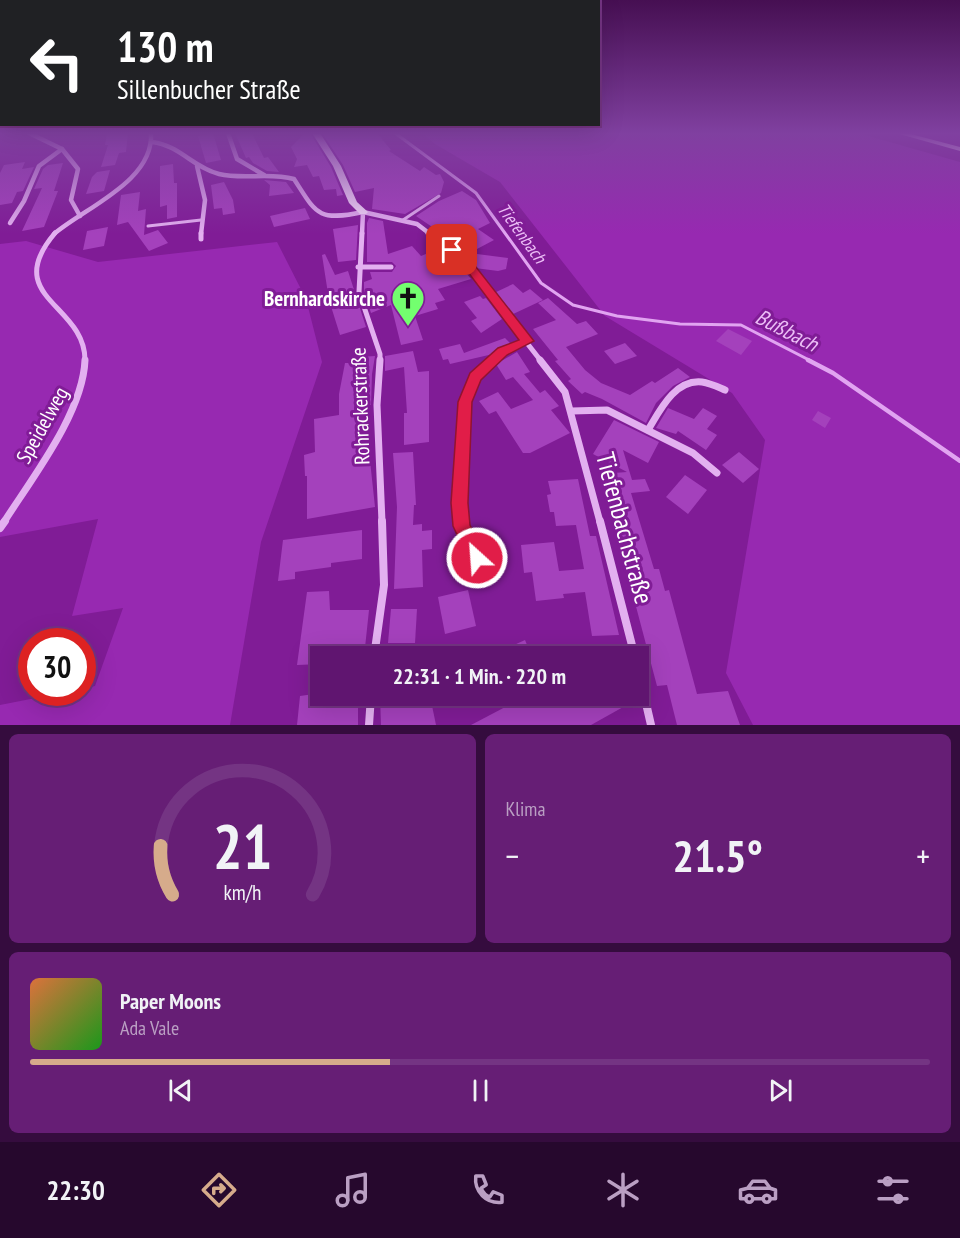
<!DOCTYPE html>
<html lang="de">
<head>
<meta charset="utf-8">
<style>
	body { margin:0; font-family:"PT Sans Narrow",sans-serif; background:#661e75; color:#f1f3f6; height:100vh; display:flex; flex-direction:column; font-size:22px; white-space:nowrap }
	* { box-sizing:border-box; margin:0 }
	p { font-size:20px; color:#ba9fc3 }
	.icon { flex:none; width:33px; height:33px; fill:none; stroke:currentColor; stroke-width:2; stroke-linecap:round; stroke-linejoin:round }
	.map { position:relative; height:725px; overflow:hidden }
	.sheet { display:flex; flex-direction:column; gap:9px; padding:9px; background:#350c3e; flex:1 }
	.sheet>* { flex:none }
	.hud { position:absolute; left:0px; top:0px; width:600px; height:126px; box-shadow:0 6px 24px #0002,0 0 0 2px #743483; background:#202124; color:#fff; overflow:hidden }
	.speed { position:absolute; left:18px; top:628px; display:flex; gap:12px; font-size:30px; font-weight:700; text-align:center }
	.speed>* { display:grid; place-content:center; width:78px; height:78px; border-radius:50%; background:#601570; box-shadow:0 6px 24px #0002,0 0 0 2px #743483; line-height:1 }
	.speed .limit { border:9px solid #d22; background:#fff; color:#111 }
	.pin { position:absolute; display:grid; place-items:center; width:51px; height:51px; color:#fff; margin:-26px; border-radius:12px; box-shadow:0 3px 9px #0006 }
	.me { position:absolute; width:66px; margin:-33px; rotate:334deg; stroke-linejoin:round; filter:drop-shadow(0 0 4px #0008) }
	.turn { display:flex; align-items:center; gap:21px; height:126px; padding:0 18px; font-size:27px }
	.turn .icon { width:78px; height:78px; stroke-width:2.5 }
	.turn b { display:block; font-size:42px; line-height:51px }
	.big { font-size:45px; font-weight:800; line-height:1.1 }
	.sheet .widget { flex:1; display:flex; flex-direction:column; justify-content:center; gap:9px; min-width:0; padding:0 21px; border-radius:9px; background:#661e75 }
	.sheet .dial { align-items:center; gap:0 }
	.dial svg { height:156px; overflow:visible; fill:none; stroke:#743483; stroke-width:7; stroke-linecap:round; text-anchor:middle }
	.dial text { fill:#f1f3f6; stroke:none }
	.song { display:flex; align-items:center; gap:18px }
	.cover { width:72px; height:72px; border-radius:9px; background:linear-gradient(135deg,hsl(20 70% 55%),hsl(120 70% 35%)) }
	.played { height:6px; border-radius:3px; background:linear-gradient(90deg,#d6ab8b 40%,#743483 40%) }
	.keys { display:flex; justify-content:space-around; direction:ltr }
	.heat { display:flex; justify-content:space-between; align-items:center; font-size:33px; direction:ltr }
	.sheet .tiles { flex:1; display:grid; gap:9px; grid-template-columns:1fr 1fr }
	.widget:last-child { grid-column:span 2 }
	.trip { position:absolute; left:310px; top:646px; width:339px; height:60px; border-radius:0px; background:#601570; box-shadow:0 6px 24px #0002,0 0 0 2px #743483; font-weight:800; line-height:60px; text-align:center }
	.tab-bar { display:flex; height:96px; justify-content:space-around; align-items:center; background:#26082d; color:#ba9fc3 }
	.tab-bar .icon { width:42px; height:42px }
	.tab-bar .selected { color:#d6ab8b }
	.tab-bar b { font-size:27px; color:#f1f3f6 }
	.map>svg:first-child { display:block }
	.green { fill:#9729b1 }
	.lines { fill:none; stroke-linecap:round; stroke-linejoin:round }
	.stream-far1 { stroke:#e1a4f1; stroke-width:3 }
	.stream { stroke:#e1a4f1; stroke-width:4.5 }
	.building { fill:#a441bc }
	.lane { stroke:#e3b0f0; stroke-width:3 }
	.street-far3 { stroke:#e3b0f0; stroke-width:4.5 }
	.street-far2 { stroke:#e3b0f0; stroke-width:5 }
	.street-far1 { stroke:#e3b0f0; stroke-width:7 }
	.street { stroke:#e3b0f0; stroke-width:8 }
	.secondary { fill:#f6defb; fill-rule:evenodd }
	.route { fill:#e11d48; stroke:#92132f; stroke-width:1.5 }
	.labels { text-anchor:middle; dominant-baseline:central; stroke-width:6; stroke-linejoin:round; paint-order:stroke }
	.far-water-label { font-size:18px; font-style:italic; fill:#ebbdf6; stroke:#801c96 }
	.poi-label { font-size:21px; font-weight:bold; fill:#fff; stroke:#801c96; text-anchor:end }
	.street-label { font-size:21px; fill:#fff; stroke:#801c96 }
	.water-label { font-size:22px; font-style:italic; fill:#ebbdf6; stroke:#801c96 }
	.near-street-label { font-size:26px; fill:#fff; stroke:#801c96 }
</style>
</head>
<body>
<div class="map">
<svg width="960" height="725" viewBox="0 0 960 725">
	<rect width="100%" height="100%" fill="#801c96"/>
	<g class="green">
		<path d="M422,133H858L960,162V725H753L726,673L765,440L732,393L605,316L500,182L435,144Z"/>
		<path d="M26,241L98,262L277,242L306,299L322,362L261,542L230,725H0V705L61,693H82L83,689L95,686L123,608L72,616L98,519L0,537V244Z"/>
	</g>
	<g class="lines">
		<path class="stream-far1" d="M395,133L476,193L541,283L573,305L617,316L680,324L741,325L811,361"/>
		<path class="stream" d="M808,360L833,373L960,461"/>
	</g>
	<g class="building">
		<path d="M107,133H128L126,152L119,153L115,165L101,167L108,145H105Z"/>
		<path d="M213,133L221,160L206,163L198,136Z"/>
		<path d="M235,133H252L264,158L268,157L279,172L267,171L253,163L249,157L246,158Z"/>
		<path d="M305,133H310L331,167L343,195L337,196L336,189L324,190L319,176L313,177L307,165L294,167L297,159L291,147Z"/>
		<path d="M322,133H377L391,150L389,151L420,171L424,167L436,175L440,174L444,182L441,193L405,214L372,209L374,188L355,192L343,165Z"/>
		<path d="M25,162L22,169L34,167L23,191L17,192L12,203L0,205V173L4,165Z"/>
		<path d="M63,163L54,191H58L44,227L22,231L42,188L34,189L43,169L48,165Z"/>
		<path d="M173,164L174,183H177V217L167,219V205L160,207V166Z"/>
		<path d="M110,170L104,191L86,194L92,177L97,172Z"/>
		<path d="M264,180L286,182L294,193L269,196L270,185Z"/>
		<path d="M224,182L233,200L235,213L223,215L222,208L214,209L211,185Z"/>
		<path d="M462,191L476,200L490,223L478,229L494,240L477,249L453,231L444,235L416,216L439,201Z"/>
		<path d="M140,192L138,211L146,209L144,235L158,230L168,243L149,251L128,222L117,225L121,195Z"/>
		<path d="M305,208L310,219L274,227L270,216Z"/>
		<path d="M369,218L383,221L388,254L412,246L421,256L438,249L454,263L457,262L471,279L438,289L445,300L435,303L438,309L415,316L423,340L401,345L391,305L371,313L364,291V282L372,279L370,272H392L396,266L392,262H367V223Z"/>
		<path d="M358,225L356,260L338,262L333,229Z"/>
		<path d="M108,227L104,246L83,250L87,231Z"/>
		<path d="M325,254L335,275L348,271L366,327L340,335L329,300L322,255Z"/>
		<path d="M477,254L508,258L506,269L498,271L475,268L467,258Z"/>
		<path d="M513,284L523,293L530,289L543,300L511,315L494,293Z"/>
		<path d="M480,296L483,299L486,298L502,319L481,333L471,321L477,318L464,302Z"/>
		<path d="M548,298L577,324L586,321L598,334L566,347L585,370L601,383L630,395L652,381L655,383L678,368L690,377L673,386L656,403L646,423L602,399L585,392L582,394L568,381L571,379L555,361L558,360L533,329L556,320L538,303Z"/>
		<path d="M728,329L752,341L741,355L716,341Z"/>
		<path d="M505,338L511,344L493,354L450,364L448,359L443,360L439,349L460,344L464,353Z"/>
		<path d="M625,343L637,356L615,364L604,351Z"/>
		<path d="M413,351L418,372L429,371V442L404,445V413H407L404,367L385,371V356Z"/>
		<path d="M517,352L530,372L524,374L540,393L545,390L559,406L551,410L570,433L530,453H523L496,411L489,414L479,401L498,392L511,409L533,400L513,377L506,380L496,364Z"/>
		<path d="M375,356L372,374L371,405L360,406L363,443L368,442L375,507L307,519V476H305L304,455L315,452L314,419L339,415V394L345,363H358L359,357Z"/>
		<path d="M668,408L694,419L703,408L717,416L707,429L717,435L706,450L678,431L676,434L656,428Z"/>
		<path d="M818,411L831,418L825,428L812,420Z"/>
		<path d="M614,420L659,442L648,463L623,450L632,480L645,479L650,491L631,493L654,569H659L665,591L669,590L697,694L728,691L740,725H677L667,685L657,686L601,474L627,472L593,454Z"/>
		<path d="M413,452L416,505H414L413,525L422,524V531L432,530V549L422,550L423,587L394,589L397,507L393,453Z"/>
		<path d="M739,452L759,469L743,483L722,465Z"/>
		<path d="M685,475L707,490L688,514L666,497Z"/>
		<path d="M578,479L590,536H596L619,635L592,636L585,592L563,594L564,598L536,601L532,572L524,573L521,545L554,542L559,571L584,569L576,525L556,526L554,512H550L547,495L551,494L548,481Z"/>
		<path d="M362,530V559L331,563V567L295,572V579L278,581L283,540Z"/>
		<path d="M468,590L476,626L445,634L438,597Z"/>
		<path d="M329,591L330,610H369L364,657H321V664L297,665L307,592Z"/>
		<path d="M391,609H417L415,643H388Z"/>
		<path d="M525,640L532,657H488Z"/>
		<path d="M321,693V696H358V725H297L300,696Z"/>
		<path d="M380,696H430L436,725H381Z"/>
		<path d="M526,696H620L625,706L591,725H471Z"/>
	</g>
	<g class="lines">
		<g class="lane">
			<path d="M403,220L439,196"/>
			<path d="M148,226L201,220"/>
		</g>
		<g class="street-far3">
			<path d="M29,133L62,149L78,169L71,200L80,216"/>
			<path d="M228,133L237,159L264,175"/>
			<path d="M152,142C179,145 194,168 219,174C244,180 269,172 294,179C316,213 317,222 363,212"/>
			<path d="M197,166L205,200L201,234"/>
			<path d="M363,212L417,224L430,234"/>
			<path d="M10,223L24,201L39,166L62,149"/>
			<path d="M54,234C86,207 154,181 151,133"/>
			<path d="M362,234L363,212"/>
		</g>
		<g class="street-far2">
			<path d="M55,233C0,298 86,304 85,361"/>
			<path d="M362,233L359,292L380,354V361"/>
			<path d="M428,233L459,256L541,361"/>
			<path d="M201,239V233"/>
			<path d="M358,267H391"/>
			<path d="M491,361L527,341"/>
		</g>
		<g class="street-far1">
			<path d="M380,360L377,405L382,522"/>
			<path d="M540,360L565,392L600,522"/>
			<path d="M572,411L607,410L693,453L717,473"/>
			<path d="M648,430C660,410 675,379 702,382C710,383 718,387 725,390"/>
			<path d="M4,522C32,478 83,413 85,360"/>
			<path d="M461,522C456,477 455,390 492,360"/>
		</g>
		<g class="street">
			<path d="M461,521L477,558"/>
			<path d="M600,521L635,657"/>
			<path d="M0,528L5,521"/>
			<path d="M374,657L384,585L382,521"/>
			<path d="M639,673L651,725"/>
			<path d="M369,725L371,696"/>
		</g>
		<g class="secondary">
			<path d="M312,133H320L341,166L357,202L368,212L366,214H360L349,203L333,166Z"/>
			<path d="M896,133H907L960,147V151Z"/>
		</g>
	</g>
	<linearGradient id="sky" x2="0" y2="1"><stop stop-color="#460f52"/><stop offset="0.57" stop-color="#8040a0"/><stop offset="1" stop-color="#8040a0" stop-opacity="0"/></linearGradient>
	<rect width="960" height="234" fill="url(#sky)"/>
	<path class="route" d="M448,247H456L476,267L534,341L507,355L481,380L472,402L468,503L470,525L486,558L484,565L477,567L471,565L453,526L451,503L458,402L470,373L498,348L519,340L468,272L448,252Z"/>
	<defs>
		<symbol id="church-pin" viewBox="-11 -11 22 30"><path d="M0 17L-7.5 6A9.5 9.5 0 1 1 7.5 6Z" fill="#73ff6f" stroke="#801c96"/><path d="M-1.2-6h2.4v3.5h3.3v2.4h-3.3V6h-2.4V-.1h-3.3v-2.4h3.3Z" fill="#111"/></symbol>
	</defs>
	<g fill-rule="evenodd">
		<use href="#church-pin" x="389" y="279" width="38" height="52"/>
	</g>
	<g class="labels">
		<g class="far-water-label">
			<text transform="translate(522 233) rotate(54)">Tiefenbach</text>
		</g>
		<g class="poi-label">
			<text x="385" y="298">Bernhardskirche</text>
		</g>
		<g class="street-label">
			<text transform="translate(360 406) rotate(-92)">Rohrackerstraße</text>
			<text transform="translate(42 425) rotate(-61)">Speidelweg</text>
		</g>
		<g class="water-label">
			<text transform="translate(787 330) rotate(27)">Bußbach</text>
		</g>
		<g class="near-street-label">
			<text transform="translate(625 528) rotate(75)">Tiefenbachstraße</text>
		</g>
	</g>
</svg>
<div class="speed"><div class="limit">30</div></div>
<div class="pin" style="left:452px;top:250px;background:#d93025"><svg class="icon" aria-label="arrive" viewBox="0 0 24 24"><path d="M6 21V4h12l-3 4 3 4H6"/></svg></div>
<svg class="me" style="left:477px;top:558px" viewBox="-20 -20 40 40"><circle r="17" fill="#e11d48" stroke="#fff" stroke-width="3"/><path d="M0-11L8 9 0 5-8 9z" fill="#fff"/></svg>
<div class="trip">22:31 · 1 Min. · 220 m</div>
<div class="hud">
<div class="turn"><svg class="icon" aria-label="left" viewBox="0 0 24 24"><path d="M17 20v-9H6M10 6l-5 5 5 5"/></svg><div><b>130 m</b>Sillenbucher Straße</div></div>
</div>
</div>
<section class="sheet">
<div class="tiles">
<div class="widget dial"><svg viewBox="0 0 100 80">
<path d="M14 69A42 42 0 1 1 86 69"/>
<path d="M14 69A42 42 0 0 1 8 44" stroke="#d6ab8b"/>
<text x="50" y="56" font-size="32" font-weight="700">21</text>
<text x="50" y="72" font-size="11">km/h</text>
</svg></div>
<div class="widget"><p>Klima</p>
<div class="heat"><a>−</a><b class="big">21.5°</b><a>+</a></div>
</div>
<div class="widget">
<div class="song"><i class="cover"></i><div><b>Paper Moons</b><p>Ada Vale</p></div></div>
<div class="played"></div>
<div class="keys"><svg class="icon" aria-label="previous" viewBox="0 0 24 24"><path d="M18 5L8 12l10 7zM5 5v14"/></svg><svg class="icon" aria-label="pause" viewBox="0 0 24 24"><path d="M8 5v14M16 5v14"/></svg><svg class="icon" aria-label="next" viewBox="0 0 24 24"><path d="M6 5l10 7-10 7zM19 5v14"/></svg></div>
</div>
</div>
</section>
<nav class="tab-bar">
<b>22:30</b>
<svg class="icon selected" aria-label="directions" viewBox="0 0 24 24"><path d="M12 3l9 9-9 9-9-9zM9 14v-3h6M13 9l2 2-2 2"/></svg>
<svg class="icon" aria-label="music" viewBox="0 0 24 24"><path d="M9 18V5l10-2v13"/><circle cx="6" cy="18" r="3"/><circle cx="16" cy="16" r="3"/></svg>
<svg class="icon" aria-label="phone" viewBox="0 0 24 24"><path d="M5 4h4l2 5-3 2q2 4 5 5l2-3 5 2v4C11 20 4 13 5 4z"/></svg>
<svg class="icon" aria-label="climate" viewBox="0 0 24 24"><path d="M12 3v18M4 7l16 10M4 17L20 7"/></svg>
<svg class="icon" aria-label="car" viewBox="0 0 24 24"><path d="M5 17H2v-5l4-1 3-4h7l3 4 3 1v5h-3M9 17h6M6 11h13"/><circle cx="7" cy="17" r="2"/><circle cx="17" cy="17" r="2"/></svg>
<svg class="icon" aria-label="filters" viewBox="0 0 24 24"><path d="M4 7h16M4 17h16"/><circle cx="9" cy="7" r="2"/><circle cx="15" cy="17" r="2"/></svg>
</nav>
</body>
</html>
